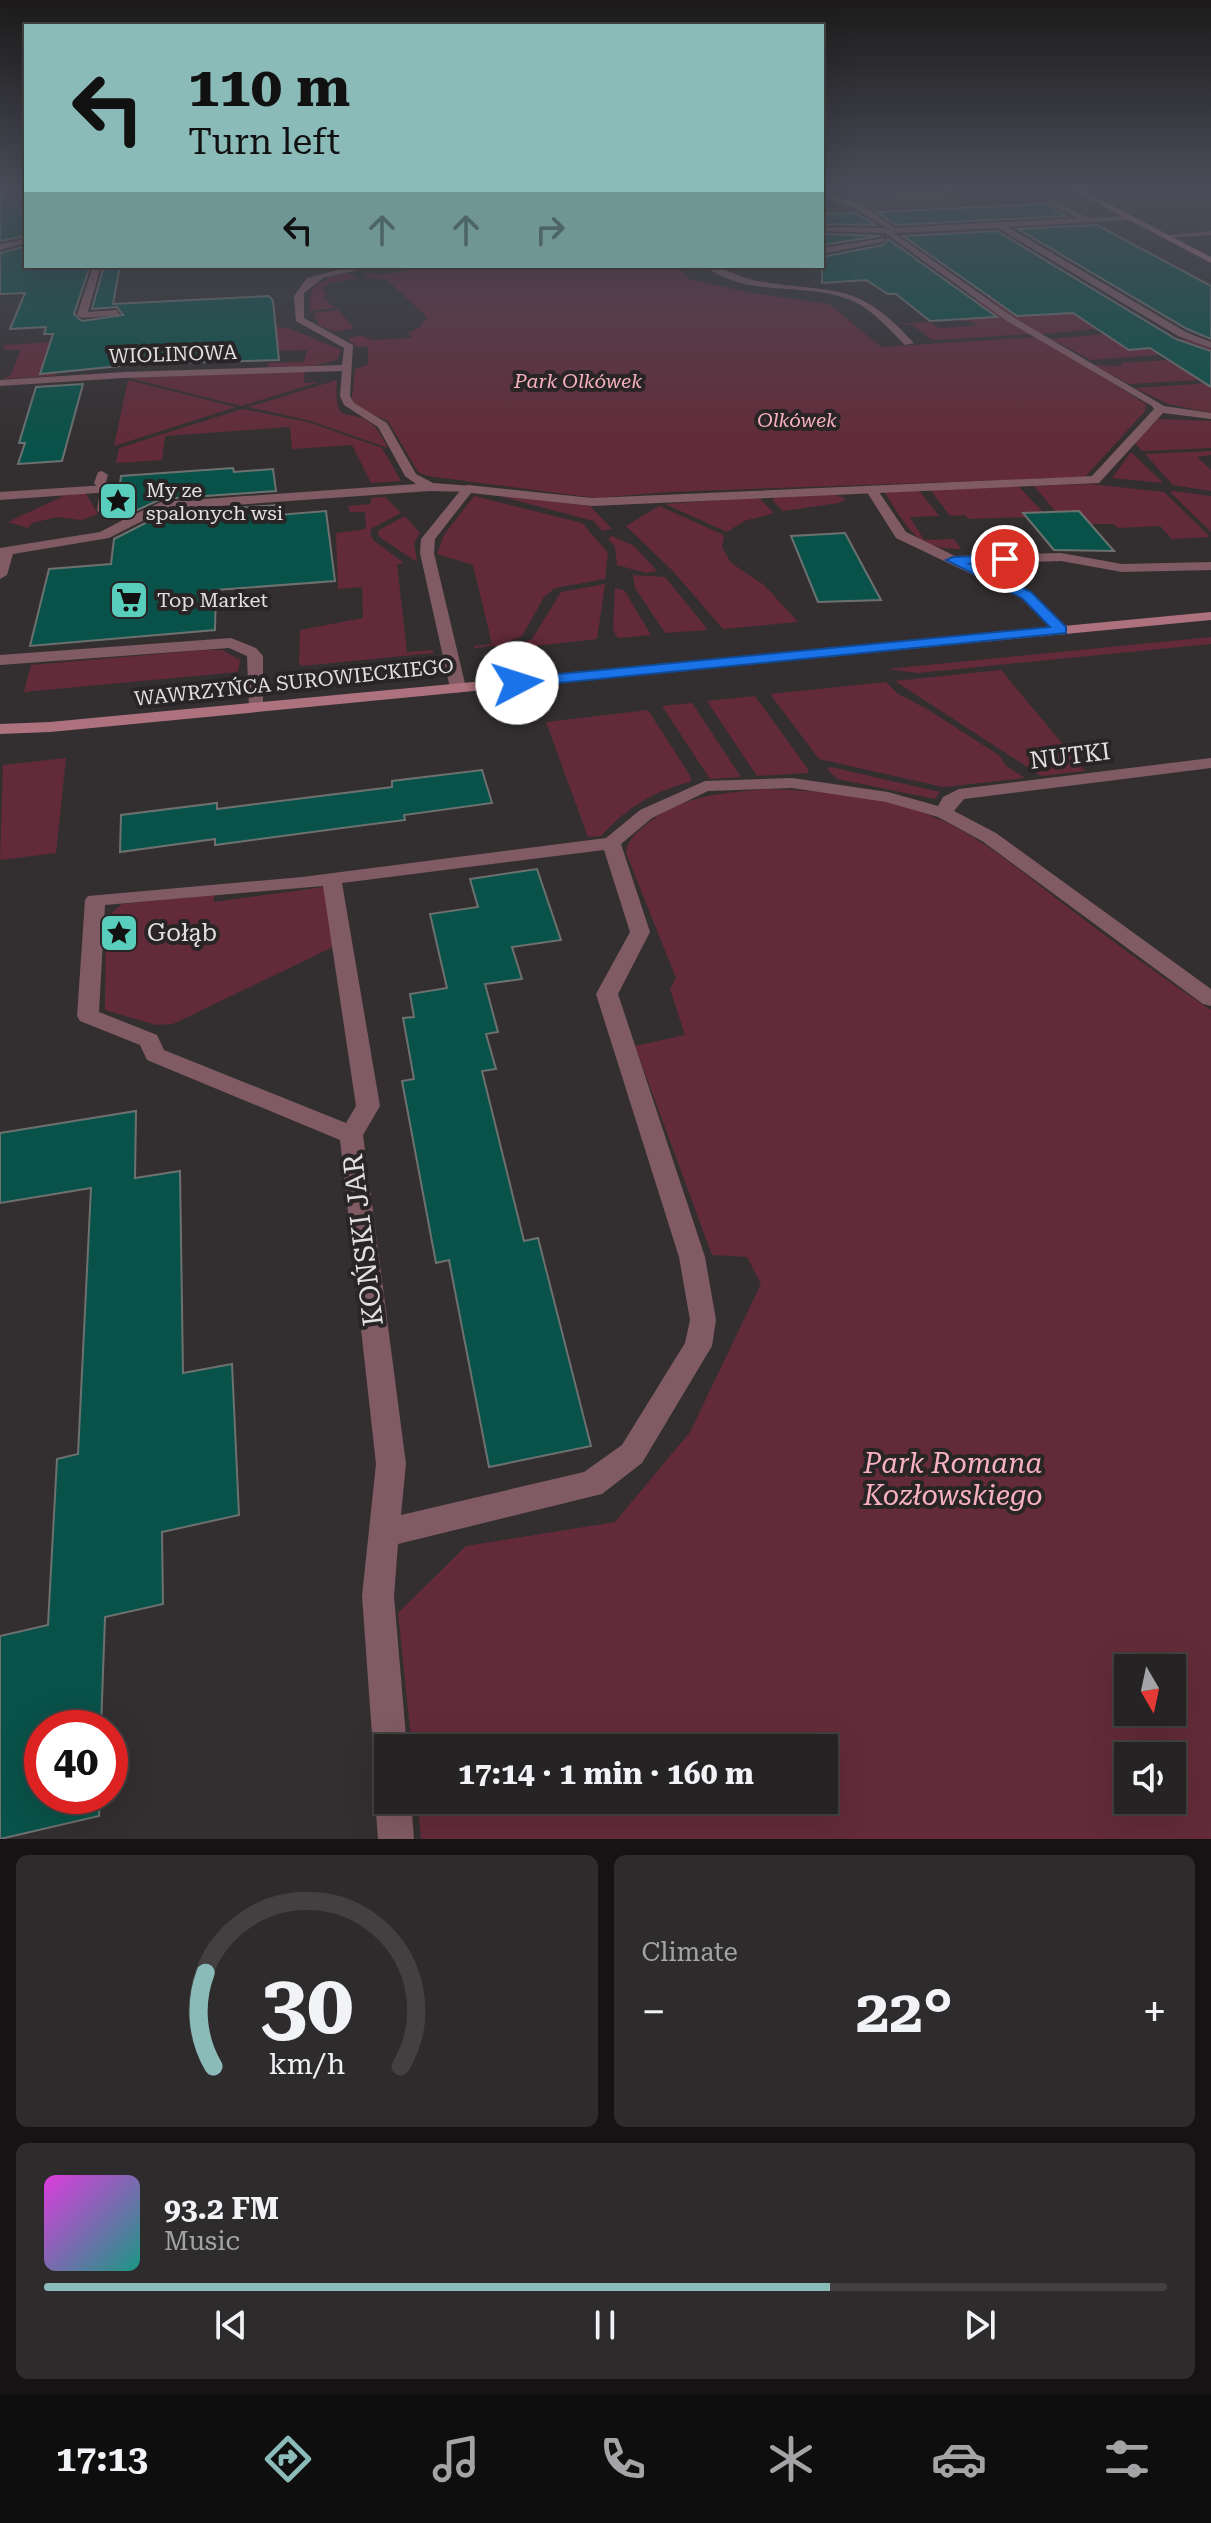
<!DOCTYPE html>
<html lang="en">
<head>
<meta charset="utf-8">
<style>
	body { margin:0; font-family:"Roboto Serif",serif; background:#2e2b2c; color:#f1f3f6; height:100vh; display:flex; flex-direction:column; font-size:30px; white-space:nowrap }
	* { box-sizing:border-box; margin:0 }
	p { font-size:26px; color:#a4a4a6 }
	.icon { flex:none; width:44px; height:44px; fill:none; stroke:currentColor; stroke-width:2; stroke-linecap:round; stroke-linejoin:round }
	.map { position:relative; height:1839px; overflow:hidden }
	.panel { display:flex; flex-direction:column; gap:16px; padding:16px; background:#151314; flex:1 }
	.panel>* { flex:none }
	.top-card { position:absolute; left:24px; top:24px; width:800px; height:244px; border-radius:0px; box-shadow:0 8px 32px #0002,0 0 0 2px #424041; background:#8bbbb9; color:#111; overflow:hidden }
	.needle { width:52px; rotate:171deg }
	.fabs { position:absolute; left:1114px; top:1654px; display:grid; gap:16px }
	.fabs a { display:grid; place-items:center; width:72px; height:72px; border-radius:0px; background:#262324; box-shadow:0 8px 32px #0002,0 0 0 2px #424041; font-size:40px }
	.speed { position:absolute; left:24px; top:1710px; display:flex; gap:16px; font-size:40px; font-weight:700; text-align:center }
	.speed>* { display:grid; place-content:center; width:104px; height:104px; border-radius:50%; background:#262324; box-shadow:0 8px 32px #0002,0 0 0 2px #424041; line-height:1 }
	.speed .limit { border:12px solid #d22; background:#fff; color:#111 }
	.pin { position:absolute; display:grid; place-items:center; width:68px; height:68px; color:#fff; margin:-34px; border:4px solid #fff; border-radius:50%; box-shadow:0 2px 8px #0007 }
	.me { position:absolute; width:88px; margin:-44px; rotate:85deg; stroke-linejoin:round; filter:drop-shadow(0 0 6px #0008) }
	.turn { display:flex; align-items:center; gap:28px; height:168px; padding:0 32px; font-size:36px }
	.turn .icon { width:104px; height:104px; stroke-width:2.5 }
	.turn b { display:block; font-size:56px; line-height:68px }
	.lanes { display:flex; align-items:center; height:76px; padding:0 32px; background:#0003; justify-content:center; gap:40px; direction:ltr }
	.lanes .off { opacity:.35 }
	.big { font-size:60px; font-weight:700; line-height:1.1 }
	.panel .card { flex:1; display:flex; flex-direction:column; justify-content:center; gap:12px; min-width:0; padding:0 28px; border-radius:12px; background:#2e2b2c }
	.panel .dial { align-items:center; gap:0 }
	.dial svg { height:208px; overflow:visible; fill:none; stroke:#424041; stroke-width:7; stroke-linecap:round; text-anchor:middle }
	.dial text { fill:#f1f3f6; stroke:none }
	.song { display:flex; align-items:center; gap:24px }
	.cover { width:96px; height:96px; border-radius:12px; background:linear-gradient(135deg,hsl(300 70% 55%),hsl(170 70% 35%)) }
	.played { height:8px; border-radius:4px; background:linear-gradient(90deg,#8bbbb9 70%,#424041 70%) }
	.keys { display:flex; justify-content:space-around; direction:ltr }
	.heat { display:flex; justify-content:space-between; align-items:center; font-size:44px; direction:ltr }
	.panel .tiles { flex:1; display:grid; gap:16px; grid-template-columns:1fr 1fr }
	.card:last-child { grid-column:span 2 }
	.trip { position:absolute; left:374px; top:1734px; width:464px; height:80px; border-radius:0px; background:#262324; box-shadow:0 8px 32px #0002,0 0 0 2px #424041; font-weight:700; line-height:80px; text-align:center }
	.menu { display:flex; height:128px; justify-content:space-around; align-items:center; background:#0f0e0e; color:#a4a4a6 }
	.menu .icon { width:56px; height:56px }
	.menu .selected { color:#8bbbb9 }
	.menu b { font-size:36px; color:#f1f3f6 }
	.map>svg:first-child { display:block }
	.green { fill:#632b39; fill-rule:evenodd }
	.building { fill:#095249; stroke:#6c7170; stroke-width:2 }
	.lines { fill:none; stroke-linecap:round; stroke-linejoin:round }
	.lane { fill:#815b63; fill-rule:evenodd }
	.street { fill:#815b63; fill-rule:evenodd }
	.secondary { fill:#ad727e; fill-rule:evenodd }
	.route { fill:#1a73e8; stroke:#114b97; stroke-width:2 }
	.labels { text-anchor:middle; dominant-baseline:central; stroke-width:8; stroke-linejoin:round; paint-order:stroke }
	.far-street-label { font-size:20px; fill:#e2e0e0; stroke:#292526 }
	.far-park-label { font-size:20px; font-style:italic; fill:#f8b1bf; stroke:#292526 }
	.far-poi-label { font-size:20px; fill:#e2e0e0; stroke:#292526; text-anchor:start }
	.street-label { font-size:24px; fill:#e2e0e0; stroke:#292526 }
	.poi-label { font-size:24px; fill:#e2e0e0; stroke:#292526; text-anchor:start }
	.near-street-label { font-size:28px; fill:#e2e0e0; stroke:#292526 }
	.near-park-label { font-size:28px; font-style:italic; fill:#f8b1bf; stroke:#292526 }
</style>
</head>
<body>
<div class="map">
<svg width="1211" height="1839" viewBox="0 0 1211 1839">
	<rect width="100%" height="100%" fill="#332f30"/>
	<g class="green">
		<path d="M956,190L970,197L900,200L885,192Z"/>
		<path d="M437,266H678L689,279L747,292L829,304L881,347L1038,337L1146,404L1145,411L1085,477L668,492L596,498L428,476L418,472L388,421L351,406L355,369L368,365V347H356L348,339L360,335L373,340L412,338L408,333L419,328L427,317L386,279L365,277L364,273L380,275Z"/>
		<path d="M347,273L358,278L330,283L322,288L327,294L323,297L333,306L339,307L310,311C309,281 321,280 347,273Z"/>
		<path d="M1022,294L1057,314L1073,313L1097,329L1042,334L1018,321L986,297Z"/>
		<path d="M978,299L1031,334L932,340L913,325L894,324L930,322L939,328L976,326L971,321H963L937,301Z"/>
		<path d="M338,310L354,328L337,332L320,326L313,313Z"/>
		<path d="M266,325L291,329L341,350L337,360L313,366L269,368L268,363L304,362L307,350L248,351Z"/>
		<path d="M1105,334L1130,350L1165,347L1157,341L1189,339L1211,348V351L1091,360L1051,339Z"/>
		<path d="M89,340L76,348L54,376L0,379L10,376L21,350H3L4,345Z"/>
		<path d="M1168,360L1199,380L1129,384L1094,365L1123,366L1121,363Z"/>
		<path d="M305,371L304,383L320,382L241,406L129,378Z"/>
		<path d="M128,380L236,407L114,446Z"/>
		<path d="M337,380C333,432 352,404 374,426C380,432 384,441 388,448L311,421L248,407Z"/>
		<path d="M1211,383V413L1168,404L1135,388Z"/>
		<path d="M242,409L308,422L382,448L401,481L371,483L352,445L292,449L290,427L165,436L162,460L116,463L119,448Z"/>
		<path d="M1158,419L1211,421V448L1142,451L1135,443Z"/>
		<path d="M1211,451V455L1197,457L1211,470V491L1173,485L1145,454Z"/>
		<path d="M1131,452L1163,483L1112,478Z"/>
		<path d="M1090,484L1164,492L1210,537L1172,539L1160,526L1118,528L1114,524H1091L1079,511L1056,512L1034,486Z"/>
		<path d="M1012,486L1019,487L1043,512L1026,513L1028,517L968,519L965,515L950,516L930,489Z"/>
		<path d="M918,489L939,516L910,517L924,540L954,539L961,549C916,550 907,527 885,493L891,490Z"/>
		<path d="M1173,491L1211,496V532L1170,492Z"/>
		<path d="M85,492L98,514L81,520L57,517L32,523L28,528L8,522L70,493Z"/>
		<path d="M492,494L590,506L612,529L602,531L594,521Z"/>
		<path d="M833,494L846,499L839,503L783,511L773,501L774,497Z"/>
		<path d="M474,496L582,523L608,553L605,579L555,588L544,597L522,636L501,645L474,648V646L492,644L473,565L437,554L444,535Z"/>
		<path d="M385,497L401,513L372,528L370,533L373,540L404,563L397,564L407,652L433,650V653L302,666L299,663L300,630L363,618L362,587L338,589L336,533L366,529L365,512H350L348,506L371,504V498Z"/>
		<path d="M752,498L760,499L774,513L744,521L727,532L665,504Z"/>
		<path d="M659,506L724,535L722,547L731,563L764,585L798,622L723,629L673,571L626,526Z"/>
		<path d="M405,516L420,533L414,543L417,562L378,536L379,530Z"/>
		<path d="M612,536L634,546L657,571L646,573L617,565L615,547L608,539Z"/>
		<path d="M633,575L665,577L708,630L665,633L635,588Z"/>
		<path d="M605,584L597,639L507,649L532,639L561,592Z"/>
		<path d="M615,588L624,590L651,635L618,638L613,630Z"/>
		<path d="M1211,637V644L918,673L887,669Z"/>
		<path d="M205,650H222L240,660L238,672L24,692L31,665Z"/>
		<path d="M1001,670L1085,771L1041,776L895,681Z"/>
		<path d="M886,682L898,694L927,709L1000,756L1005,765L1025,778L943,787L819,759L770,694Z"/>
		<path d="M755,696L808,769V773L757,776L707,701Z"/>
		<path d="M692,703L741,777L710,779L662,706Z"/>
		<path d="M648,710L691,777L690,782C654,791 626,808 601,836L588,837L546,722Z"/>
		<path d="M66,758L56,853L0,860L3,765Z"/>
		<path d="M830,767L940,792L935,799L837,779L827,769Z"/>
		<path d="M766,789C820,791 878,795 929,815C976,833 1017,868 1057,899C1107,937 1158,975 1211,1010V1839H421L417,1800H824V1748H412L398,1613L466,1546L615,1522L690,1432L761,1284L747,1257L712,1255L635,1046L685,1035L670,989L676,978L626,853C627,840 637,832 647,824C682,795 723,793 766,789ZM1128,1668H1172V1712H1128ZM1128,1756H1172V1800H1128Z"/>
		<path d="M324,887L335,946L173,1024L156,1025L105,1010L106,918L122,904L214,895V902Z"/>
	</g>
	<g class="building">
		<path d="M0,189H8L26,221V236L0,241Z"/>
		<path d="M1046,204L1066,216L896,225L877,212Z"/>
		<path d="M856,213L875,225L822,224V214Z"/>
		<path d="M1097,225L1211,286V339L1187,329L1018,229Z"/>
		<path d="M997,231L1176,339L1211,351V387L1150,348L1129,350L1073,313L1017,316L903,236Z"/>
		<path d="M822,234L880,236L822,245Z"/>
		<path d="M888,239L997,317L930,321L896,294H888L866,280L822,283V257L883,245Z"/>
		<path d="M26,246V266H90L74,314L82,321L123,315L117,307L92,309L104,266H120L113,304L269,296L273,301L279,360L140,364L40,374L53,334H44L46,327L10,329L25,293L0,294V253Z"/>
		<path d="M83,384L62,461L18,464L25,443H19L36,387Z"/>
		<path d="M233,468L234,472L273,469L276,491L161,499L133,512L117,508L121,476Z"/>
		<path d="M277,505L278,515L326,511L335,581L216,590L215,630L30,646L49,569L111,564L114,539L165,513Z"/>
		<path d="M1079,511L1114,551L1054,550L1023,513Z"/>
		<path d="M845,533L881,600L818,602L791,536Z"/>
		<path d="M482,770L492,803L404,815L405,820L365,825L215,845V839L120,852L121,815L217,803V809L392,787V781Z"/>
		<path d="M537,869L561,940L512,947L522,979L485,984L498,1032L486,1034L496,1069L482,1071L524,1241L538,1238L591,1446L489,1467L449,1260L436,1263L402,1081L414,1079L403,1018L414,1017L410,994L447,988L430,914L478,907L470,879Z"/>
		<path d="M136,1111L135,1178L180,1171L183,1373L232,1364L239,1515L162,1532L163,1604L105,1617L101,1728H42V1796H100L99,1816L0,1839V1636L48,1625L57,1459L78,1454L91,1188L0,1203V1133Z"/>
	</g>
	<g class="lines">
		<g class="lane">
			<path d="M1095,476L1099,477V483L592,506L471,493L435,539L434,553L466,688L458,693L450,688L420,553L421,539L464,486L468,485L592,498Z"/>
			<path d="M106,485L112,489L110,492L0,500V492Z"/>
		</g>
		<g class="street">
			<path d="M822,192L862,205L895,228L1078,218L1049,204L1052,200L1089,218L1132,216L1129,220L1008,227L1186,332L1211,342V348L1178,336L998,228L894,233L1013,317L1164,406L1211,413V419L1163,413L1099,483H1091V477L1154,409L1152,406L1007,321L885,233L822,231V227L886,228L856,209L822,197Z"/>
			<path d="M1211,231V235L1164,238L1160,236Z"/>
			<path d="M885,238L882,242L822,254V248Z"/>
			<path d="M26,239V243L0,250V244Z"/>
			<path d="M93,266H101L88,312L117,310L120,315L82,318L77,315Z"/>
			<path d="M353,266H374L323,278L304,293V318L353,345L350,396L354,403L387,423L416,474L433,483L472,486V492L430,491L164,510L109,538L13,554L7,575L0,579V548L100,532L123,520L97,511L100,490L94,483L98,472L102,471L108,475L106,482L112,489L110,509L133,515L161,502L416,484L405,476L378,427L344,405L340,396L342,371L124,378L0,386V380L124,372L342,365L344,348L296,321L294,296L307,278Z"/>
			<path d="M705,266C723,266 740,278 758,281C833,294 857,279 914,343L905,345C889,329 870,307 848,299C801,282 746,298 705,266Z"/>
			<path d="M867,486H875L906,532L955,556L1061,553L1122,564L1211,562V570L1122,572L1061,561L972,564L1031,592L1066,627V633H1056L1021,598L896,538L865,489Z"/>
			<path d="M231,638L256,648L263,656V711H251L249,708L247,656L229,648L0,665V655Z"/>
			<path d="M1211,758V768L964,799L954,811L996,833L1211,989V1006L1203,1004L982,841L938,817L886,802L792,788L708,791L652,818L621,844L650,932L618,994L705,1257L716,1320L712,1346L642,1463L602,1494L398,1544L394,1596L407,1748H388V1764L378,1760L373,1748L362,1596L376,1464L340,1140L147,1060L140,1045L80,1021L77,1016L85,900L88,896L302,877L606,838L640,810L705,781L792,778L888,792L938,806L943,797L959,789ZM604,850L630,932L596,994L679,1257L690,1320L685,1343L622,1445L584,1472L401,1515L406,1464L363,1135L380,1106L342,883ZM323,886L356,1106L346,1123L164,1050L157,1035L99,1012L105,905Z"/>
			<path d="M388,1784V1800H411L414,1839H378L375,1800L381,1788Z"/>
		</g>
		<g class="secondary">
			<path d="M1071,189H1080L1211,257V263Z"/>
			<path d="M1211,612V620L50,732L0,734V724L50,722Z"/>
		</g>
	</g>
	<linearGradient id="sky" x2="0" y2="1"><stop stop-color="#1c1a1a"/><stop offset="0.42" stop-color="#4a4d59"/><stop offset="1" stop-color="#4a4d59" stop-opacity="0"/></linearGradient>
	<rect width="1211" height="447" fill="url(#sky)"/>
	<path class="route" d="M1005,555L1009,556V561L970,564L1031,592L1066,627V633L517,687L510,683L517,678L1050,627L1022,598L946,560L953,557Z"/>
	<defs>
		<symbol id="sight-square" viewBox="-11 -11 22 22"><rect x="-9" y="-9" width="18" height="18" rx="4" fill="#5acebd" stroke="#292526"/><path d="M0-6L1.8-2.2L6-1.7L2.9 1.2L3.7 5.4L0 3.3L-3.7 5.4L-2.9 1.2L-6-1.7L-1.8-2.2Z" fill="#111"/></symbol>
		<symbol id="supermarket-square" viewBox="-11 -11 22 22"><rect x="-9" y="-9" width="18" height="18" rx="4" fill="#5acebd" stroke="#292526"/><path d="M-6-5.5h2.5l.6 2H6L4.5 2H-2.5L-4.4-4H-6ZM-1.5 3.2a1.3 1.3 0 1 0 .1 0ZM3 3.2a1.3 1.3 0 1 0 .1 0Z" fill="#111"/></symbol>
	</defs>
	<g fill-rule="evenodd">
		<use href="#sight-square" x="96" y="479" width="44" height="44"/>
		<use href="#supermarket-square" x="107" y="578" width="44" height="44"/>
		<use href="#sight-square" x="97" y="911" width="44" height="44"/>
	</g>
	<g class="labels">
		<g class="far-street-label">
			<text transform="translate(173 354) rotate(-2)">WIOLINOWA</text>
			<text transform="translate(294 682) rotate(-6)">WAWRZYŃCA SUROWIECKIEGO</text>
		</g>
		<g class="far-park-label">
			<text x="578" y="381">Park Olkówek</text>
			<text x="797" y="420">Olkówek</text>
		</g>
		<g class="far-poi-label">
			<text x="146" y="490">My ze<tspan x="146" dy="23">spalonych wsi</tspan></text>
			<text x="157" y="600">Top Market</text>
		</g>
		<g class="street-label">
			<text transform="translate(1070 756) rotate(-7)">NUTKI</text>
		</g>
		<g class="poi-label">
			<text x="147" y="933">Gołąb</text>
		</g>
		<g class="near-street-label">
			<text transform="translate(363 1240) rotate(-97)">KOŃSKI JAR</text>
		</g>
		<g class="near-park-label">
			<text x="953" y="1463">Park Romana<tspan x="953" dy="32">Kozłowskiego</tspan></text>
		</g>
	</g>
</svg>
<div class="fabs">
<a><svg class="needle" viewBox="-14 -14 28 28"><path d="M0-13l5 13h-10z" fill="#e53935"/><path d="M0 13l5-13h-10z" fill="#a4a4a6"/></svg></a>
<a><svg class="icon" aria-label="sound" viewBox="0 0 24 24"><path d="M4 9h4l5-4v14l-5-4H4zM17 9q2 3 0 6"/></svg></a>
</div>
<div class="speed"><div class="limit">40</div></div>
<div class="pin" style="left:1005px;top:559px;background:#d93025"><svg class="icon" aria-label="arrive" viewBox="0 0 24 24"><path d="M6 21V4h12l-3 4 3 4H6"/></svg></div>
<svg class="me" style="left:517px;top:683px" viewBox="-20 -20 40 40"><circle r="19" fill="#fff"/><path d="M0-13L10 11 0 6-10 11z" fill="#1a73e8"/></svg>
<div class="trip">17:14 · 1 min · 160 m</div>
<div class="top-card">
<div class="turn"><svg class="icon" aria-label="left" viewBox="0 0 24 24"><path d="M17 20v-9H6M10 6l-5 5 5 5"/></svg><div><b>110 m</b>Turn left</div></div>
<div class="lanes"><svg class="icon" aria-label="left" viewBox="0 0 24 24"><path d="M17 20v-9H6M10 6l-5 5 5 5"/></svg><svg class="icon off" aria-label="ahead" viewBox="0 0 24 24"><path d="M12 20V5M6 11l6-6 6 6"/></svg><svg class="icon off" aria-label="ahead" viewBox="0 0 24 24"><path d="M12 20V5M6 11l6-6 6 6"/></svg><svg class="icon off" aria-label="right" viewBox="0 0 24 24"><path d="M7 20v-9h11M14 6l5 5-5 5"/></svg></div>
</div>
</div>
<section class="panel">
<div class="tiles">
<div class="card dial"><svg viewBox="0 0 100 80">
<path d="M14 69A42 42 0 1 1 86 69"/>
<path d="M14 69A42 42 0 0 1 11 33" stroke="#8bbbb9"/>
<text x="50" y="56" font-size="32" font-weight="700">30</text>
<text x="50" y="72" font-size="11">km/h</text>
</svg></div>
<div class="card"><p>Climate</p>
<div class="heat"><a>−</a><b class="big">22°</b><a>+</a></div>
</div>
<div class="card">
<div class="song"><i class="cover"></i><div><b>93.2 FM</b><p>Music</p></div></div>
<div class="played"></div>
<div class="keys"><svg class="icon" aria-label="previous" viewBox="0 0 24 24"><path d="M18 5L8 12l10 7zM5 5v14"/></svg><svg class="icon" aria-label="pause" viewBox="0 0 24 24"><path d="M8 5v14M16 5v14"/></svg><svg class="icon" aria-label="next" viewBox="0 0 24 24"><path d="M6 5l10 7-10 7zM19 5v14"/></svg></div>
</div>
</div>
</section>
<nav class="menu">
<b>17:13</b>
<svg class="icon selected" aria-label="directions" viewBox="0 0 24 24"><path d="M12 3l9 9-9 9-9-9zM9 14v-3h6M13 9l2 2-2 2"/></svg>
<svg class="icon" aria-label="music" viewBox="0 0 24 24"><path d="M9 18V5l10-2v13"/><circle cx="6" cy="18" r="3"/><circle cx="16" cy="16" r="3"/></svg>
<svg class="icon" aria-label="phone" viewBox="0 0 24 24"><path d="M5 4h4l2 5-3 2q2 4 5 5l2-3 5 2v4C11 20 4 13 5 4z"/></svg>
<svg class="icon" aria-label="climate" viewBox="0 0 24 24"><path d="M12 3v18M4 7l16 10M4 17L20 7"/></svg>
<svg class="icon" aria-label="car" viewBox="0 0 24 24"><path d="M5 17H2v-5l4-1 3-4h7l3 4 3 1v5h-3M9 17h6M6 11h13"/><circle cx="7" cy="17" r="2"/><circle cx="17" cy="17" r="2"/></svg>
<svg class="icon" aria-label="filters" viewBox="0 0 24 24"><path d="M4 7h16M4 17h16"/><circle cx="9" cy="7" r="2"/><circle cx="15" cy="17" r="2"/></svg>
</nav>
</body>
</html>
